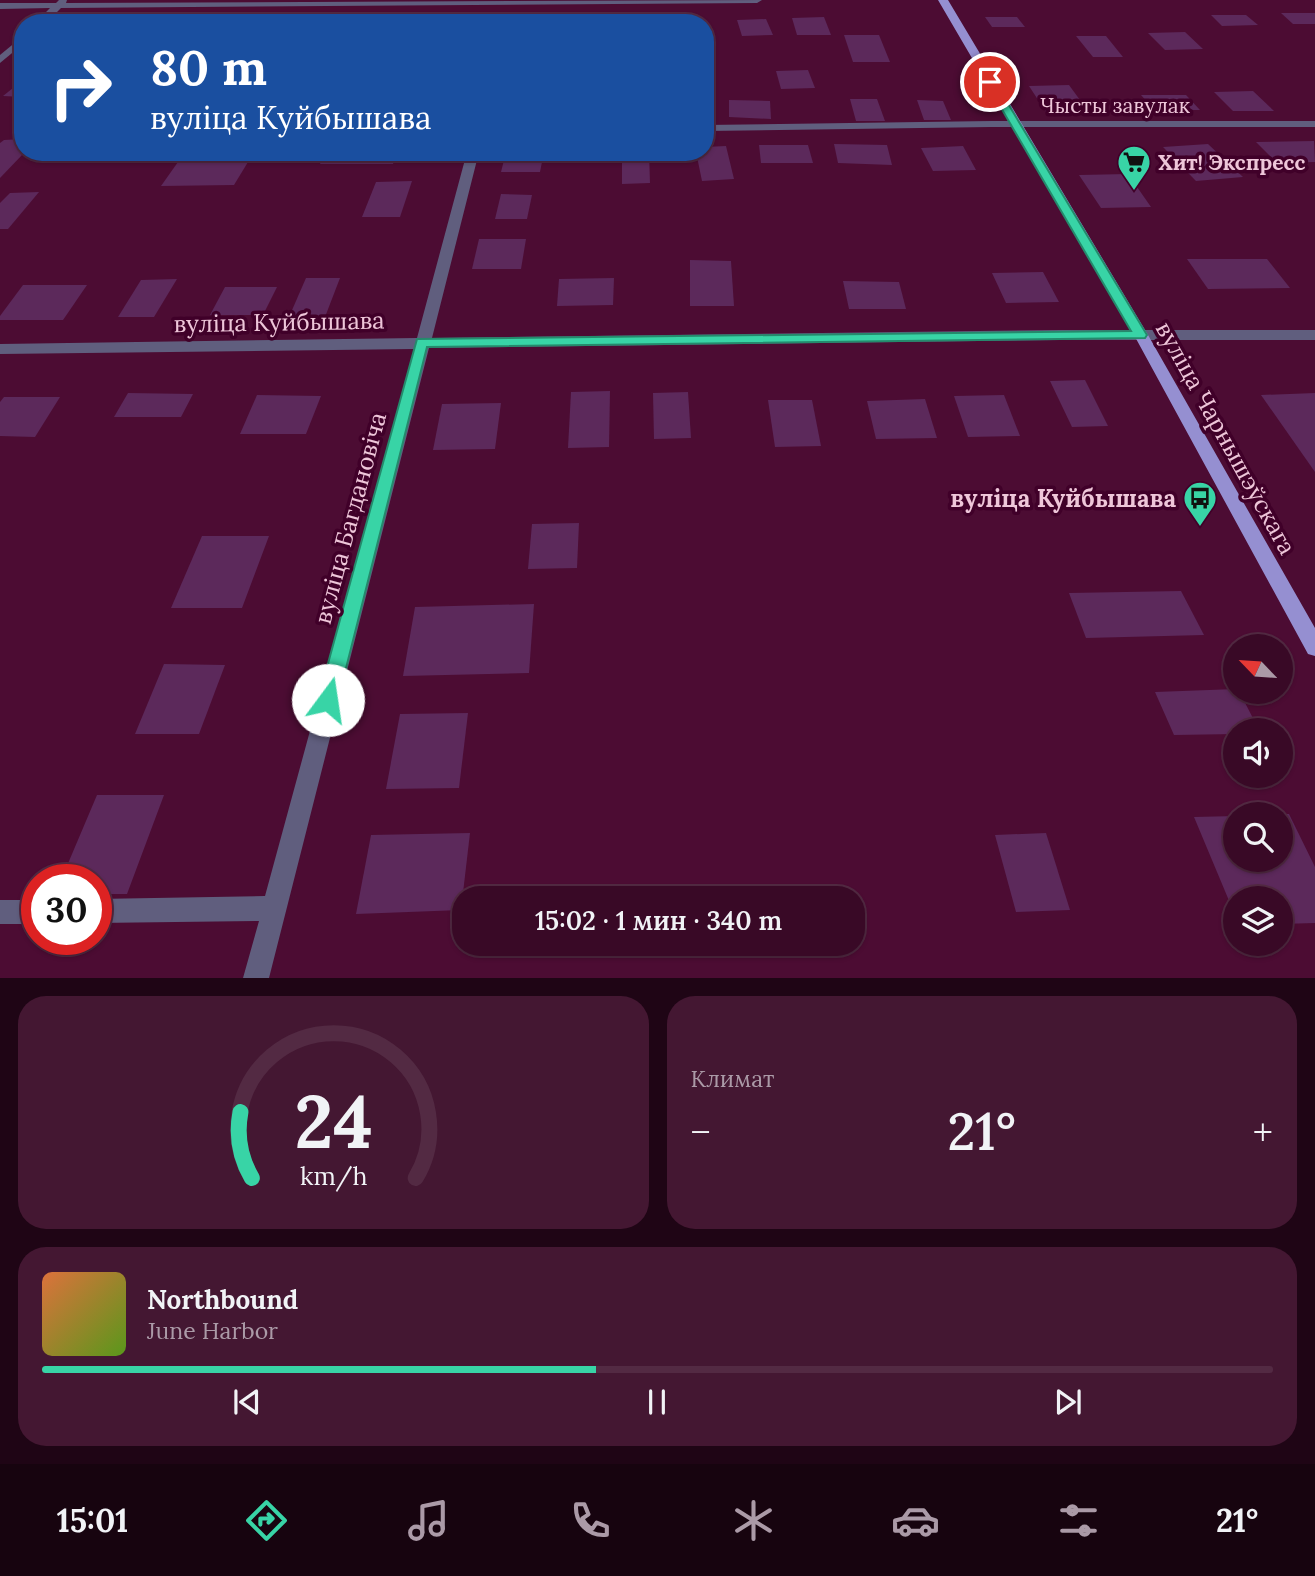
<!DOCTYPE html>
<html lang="ru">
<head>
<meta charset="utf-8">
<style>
	body { margin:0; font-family:Lora,serif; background:#441732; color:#f1f3f6; height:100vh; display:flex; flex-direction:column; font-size:26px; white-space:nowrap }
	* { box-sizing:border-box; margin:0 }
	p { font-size:23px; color:#ab9aa7 }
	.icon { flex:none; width:38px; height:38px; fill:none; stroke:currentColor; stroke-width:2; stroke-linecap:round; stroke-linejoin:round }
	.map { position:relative; height:978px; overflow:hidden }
	.drawer { display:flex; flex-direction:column; gap:18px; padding:18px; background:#1f0515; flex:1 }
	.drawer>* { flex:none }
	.top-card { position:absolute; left:14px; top:14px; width:700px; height:147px; border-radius:28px; box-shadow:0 2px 5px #0004,0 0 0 2px #532a43; background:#1a4fa0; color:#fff; overflow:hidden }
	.needle { width:46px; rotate:295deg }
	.fabs { position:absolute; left:1223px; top:634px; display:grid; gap:14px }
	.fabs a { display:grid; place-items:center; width:70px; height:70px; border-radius:50%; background:#390926; box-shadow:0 2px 5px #0004,0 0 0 2px #532a43; font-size:35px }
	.speed { position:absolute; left:21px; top:864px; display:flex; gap:14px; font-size:35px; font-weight:700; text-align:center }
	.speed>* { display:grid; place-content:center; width:91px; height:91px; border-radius:50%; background:#390926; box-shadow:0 2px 5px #0004,0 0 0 2px #532a43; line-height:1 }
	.speed .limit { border:10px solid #d22; background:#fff; color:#111 }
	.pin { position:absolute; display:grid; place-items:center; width:60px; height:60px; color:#fff; margin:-30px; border:4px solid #fff; border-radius:50%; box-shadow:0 2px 7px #0007 }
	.me { position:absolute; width:77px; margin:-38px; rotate:14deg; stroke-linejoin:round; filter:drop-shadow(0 0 5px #0008) }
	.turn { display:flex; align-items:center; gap:24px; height:147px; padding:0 21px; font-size:32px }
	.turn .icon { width:91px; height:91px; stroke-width:2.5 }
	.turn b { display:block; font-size:49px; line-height:60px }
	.big { font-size:52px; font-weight:600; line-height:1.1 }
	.drawer .widget { flex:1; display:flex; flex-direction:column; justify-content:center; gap:10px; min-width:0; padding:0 24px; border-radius:28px; background:#441732 }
	.drawer .dial { align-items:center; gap:0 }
	.dial svg { height:182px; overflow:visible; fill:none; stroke:#532a43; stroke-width:7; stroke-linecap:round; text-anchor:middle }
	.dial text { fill:#f1f3f6; stroke:none }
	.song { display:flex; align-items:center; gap:21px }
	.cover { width:84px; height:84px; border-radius:10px; background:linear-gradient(135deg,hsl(20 70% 55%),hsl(90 70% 35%)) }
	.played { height:7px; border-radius:4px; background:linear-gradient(90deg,#38d4a6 45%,#532a43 45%) }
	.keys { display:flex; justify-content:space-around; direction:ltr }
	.heat { display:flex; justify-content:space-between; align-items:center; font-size:38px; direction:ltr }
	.drawer .tiles { flex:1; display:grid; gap:18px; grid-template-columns:1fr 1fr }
	.widget:last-child { grid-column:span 2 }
	.trip { position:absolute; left:452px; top:886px; width:413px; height:70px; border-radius:28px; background:#390926; box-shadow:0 2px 5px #0004,0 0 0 2px #532a43; font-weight:600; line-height:70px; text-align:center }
	.tab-bar { display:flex; height:112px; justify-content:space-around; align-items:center; background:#17040f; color:#ab9aa7 }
	.tab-bar .icon { width:49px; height:49px }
	.tab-bar .active { color:#38d4a6 }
	.tab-bar b { font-size:32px; color:#f1f3f6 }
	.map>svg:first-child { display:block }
	.building { fill:#5c295b }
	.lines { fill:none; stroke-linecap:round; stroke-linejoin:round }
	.minor { fill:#605e7e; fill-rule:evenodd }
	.major { fill:#958fd1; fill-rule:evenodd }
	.route { fill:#38d4a6; stroke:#248a6c; stroke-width:2 }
	.labels { text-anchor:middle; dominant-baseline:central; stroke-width:7; stroke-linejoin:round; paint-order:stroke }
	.far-street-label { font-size:21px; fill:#eec6d9; stroke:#400029 }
	.far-poi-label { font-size:21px; font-weight:bold; fill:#eec6d9; stroke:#400029; text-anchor:start }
	.street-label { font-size:24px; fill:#eec6d9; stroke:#400029 }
	.poi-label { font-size:24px; font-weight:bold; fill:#eec6d9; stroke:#400029; text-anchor:end }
</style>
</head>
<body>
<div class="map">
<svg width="1315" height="978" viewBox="0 0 1315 978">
	<rect width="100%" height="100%" fill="#4c0c33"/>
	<g class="building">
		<path d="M1281,13H1315V24H1293Z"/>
		<path d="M1211,15H1246L1258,25L1222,26Z"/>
		<path d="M422,17H458L455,23H419Z"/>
		<path d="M625,17L626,23H599V18Z"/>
		<path d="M824,17L831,35H797L792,18Z"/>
		<path d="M985,17H1017L1025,27H992Z"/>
		<path d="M341,18H395L393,23H338Z"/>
		<path d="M766,19L773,35L742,36L737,20Z"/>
		<path d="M1185,32L1203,49L1165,50L1148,33Z"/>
		<path d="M844,35H879L890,62H853Z"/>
		<path d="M1076,36H1106L1123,57H1093Z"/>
		<path d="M808,70L815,88L781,89L776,71Z"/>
		<path d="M23,80V97L3,96Z"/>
		<path d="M1069,85L1088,111L1046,112L1029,86Z"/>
		<path d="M1253,91L1274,111H1233L1214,92Z"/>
		<path d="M1141,95H1186L1200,110H1154Z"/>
		<path d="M850,99H877L885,121H856Z"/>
		<path d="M729,100L770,101L771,119L729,117Z"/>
		<path d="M917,100L943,101L951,120H924Z"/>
		<path d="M23,139V154L0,178V143L4,140Z"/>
		<path d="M1314,141L1315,162L1277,163L1256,142Z"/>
		<path d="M834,144L887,145L892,165L838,163Z"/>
		<path d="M1208,144L1243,177L1196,181L1163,147Z"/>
		<path d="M759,145H808L813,163H761Z"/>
		<path d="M726,146L734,179L702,181L696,152H705V147Z"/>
		<path d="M963,146L976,170L933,171L921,148Z"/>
		<path d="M326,152H397L393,164H320Z"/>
		<path d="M506,152H544L540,172H501Z"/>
		<path d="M622,152H649L650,183L622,184Z"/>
		<path d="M178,162H248L234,185L161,186Z"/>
		<path d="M1128,174L1151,207L1101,208L1079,175Z"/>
		<path d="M412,181L400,217H362L376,182Z"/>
		<path d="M39,192L8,229H0V203L10,193Z"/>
		<path d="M501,194L532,195L527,219H495Z"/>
		<path d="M479,239H526L521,269H472Z"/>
		<path d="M1187,259H1267L1290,288L1208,289Z"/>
		<path d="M690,260L731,261L734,306H690Z"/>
		<path d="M1043,272L1059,302L1006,303L992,273Z"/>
		<path d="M306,278H340L325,317H289Z"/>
		<path d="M614,278L613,305L557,306L559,279Z"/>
		<path d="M177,279L154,317H118L141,280Z"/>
		<path d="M843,281L899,282L906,309H849Z"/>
		<path d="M23,285H87L63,320H0V316Z"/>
		<path d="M225,287H277L263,315H210Z"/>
		<path d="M1085,380L1108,426L1072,427L1050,381Z"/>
		<path d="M610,391L609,447L568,448L571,392Z"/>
		<path d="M688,392L691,438L654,439L653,393Z"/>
		<path d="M128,393L193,394L181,417H114Z"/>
		<path d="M1315,393V472L1261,395Z"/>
		<path d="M257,395L321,396L306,434H240Z"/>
		<path d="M1004,395L1020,436L968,437L954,396Z"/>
		<path d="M4,397H60L35,437L0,436V402Z"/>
		<path d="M925,399L937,438L876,439L867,401Z"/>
		<path d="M768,400H812L821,446L775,447Z"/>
		<path d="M501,403L495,449L433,450L442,404Z"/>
		<path d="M579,523L577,568L528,569L532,524Z"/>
		<path d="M202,536H269L242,608H171Z"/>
		<path d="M1181,591L1204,635L1086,638L1069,593Z"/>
		<path d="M534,604L529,673L403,676L415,607Z"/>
		<path d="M164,664L225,665L199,734H135Z"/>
		<path d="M1236,689L1239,691L1259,730H1236V734L1174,735L1155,692Z"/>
		<path d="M468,713L459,788L386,789L400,714Z"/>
		<path d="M97,795H164L127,894H96V880H61Z"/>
		<path d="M1281,814H1289L1315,867V923L1281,924V898H1236L1235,915L1194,817L1236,816V859H1281Z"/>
		<path d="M470,833L461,910L356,914L371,835Z"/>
		<path d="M1046,833L1070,910L1016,912L995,835Z"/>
	</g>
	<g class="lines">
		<g class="minor">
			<path d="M59,0H67L66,3L762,0L757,3L61,8L46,23H35L50,8L0,9V3H56Z"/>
			<path d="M23,36V44L0,63V55Z"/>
			<path d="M991,121H1315V127H991L705,131V125Z"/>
			<path d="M467,152H479L432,338L1061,330H1315V340H1061L429,348L269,978H243L259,921L96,923V899L265,896L414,349L0,354V344L417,338Z"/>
			<rect x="0" y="900" width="37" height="24"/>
		</g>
		<path class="major" d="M938,0H948L1148,335L1315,628V656L1308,654L1134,335Z"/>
	</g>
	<path class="route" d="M990,79L995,82L1147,335L1145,338L427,347L338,700L335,706L328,709L321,706L318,700L417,339L1131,331L986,82Z"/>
	<defs>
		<symbol id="supermarket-pin" viewBox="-11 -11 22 30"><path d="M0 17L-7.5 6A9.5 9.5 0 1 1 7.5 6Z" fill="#38d4a6" stroke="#400029"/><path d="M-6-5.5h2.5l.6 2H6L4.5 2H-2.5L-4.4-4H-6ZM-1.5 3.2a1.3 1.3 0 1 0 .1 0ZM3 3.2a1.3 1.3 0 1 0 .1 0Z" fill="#111"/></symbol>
		<symbol id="bus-pin" viewBox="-11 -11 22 30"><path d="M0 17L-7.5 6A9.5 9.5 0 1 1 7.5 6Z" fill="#38d4a6" stroke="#400029"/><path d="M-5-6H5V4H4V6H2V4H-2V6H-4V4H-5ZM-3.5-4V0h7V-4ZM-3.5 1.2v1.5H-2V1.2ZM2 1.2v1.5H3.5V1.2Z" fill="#111"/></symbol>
	</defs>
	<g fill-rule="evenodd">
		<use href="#supermarket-pin" x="1115" y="143" width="38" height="52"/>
		<use href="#bus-pin" x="1181" y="479" width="38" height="52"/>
	</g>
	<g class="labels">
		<g class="far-street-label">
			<text x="1115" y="105">Чысты завулак</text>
		</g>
		<g class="far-poi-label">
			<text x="1158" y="162">Хит! Экспресс</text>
		</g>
		<g class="street-label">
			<text transform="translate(279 322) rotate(-1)">вуліца Куйбышава</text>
			<text transform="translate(1226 438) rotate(61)">вуліца Чарнышэўскага</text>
			<text transform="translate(350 518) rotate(-75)">вуліца Багдановіча</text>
		</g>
		<g class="poi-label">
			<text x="1176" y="498">вуліца Куйбышава</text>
		</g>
	</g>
</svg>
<div class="fabs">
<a><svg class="needle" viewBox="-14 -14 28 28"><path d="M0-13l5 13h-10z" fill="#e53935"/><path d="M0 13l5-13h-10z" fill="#ab9aa7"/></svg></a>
<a><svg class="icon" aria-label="sound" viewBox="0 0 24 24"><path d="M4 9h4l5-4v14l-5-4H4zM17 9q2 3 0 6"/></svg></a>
<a><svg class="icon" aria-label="search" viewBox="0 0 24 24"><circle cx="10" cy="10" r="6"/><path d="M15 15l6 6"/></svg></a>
<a><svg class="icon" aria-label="layers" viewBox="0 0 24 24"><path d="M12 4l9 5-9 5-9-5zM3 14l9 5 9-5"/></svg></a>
</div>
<div class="speed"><div class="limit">30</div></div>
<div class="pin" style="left:990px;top:82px;background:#d93025"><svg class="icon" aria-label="arrive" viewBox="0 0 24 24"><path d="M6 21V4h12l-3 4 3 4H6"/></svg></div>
<svg class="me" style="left:328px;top:700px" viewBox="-20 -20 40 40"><circle r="19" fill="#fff"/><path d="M0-13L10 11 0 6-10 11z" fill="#38d4a6"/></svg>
<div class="trip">15:02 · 1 мин · 340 m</div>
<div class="top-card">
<div class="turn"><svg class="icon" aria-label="right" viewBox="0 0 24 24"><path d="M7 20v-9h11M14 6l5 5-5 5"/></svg><div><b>80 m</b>вуліца Куйбышава</div></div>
</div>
</div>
<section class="drawer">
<div class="tiles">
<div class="widget dial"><svg viewBox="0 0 100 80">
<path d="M14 69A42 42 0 1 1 86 69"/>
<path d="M14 69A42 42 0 0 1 9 40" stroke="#38d4a6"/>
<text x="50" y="56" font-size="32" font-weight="700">24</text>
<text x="50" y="72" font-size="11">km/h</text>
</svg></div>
<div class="widget"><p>Климат</p>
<div class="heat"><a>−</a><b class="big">21°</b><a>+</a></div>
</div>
<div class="widget">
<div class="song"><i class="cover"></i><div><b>Northbound</b><p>June Harbor</p></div></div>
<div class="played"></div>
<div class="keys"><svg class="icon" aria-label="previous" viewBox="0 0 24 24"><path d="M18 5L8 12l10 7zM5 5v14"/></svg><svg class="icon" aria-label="pause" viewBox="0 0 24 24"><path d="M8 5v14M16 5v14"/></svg><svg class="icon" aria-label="next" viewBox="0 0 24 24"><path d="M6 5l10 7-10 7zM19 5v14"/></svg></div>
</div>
</div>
</section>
<nav class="tab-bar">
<b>15:01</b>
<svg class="icon active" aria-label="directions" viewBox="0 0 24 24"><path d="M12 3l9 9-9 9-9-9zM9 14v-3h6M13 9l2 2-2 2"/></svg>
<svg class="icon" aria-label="music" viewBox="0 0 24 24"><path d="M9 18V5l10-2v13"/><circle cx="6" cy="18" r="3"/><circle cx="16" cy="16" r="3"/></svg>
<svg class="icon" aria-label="phone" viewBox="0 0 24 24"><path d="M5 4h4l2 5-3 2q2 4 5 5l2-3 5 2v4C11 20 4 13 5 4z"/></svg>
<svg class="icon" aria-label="climate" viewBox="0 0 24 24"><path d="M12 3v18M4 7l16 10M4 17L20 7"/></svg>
<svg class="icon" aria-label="car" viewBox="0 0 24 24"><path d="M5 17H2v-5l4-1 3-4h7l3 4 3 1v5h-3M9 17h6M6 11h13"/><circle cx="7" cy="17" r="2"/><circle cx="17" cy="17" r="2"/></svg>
<svg class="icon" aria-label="filters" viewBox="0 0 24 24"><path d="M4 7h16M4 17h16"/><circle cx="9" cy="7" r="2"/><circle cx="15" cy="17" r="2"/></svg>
<b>21°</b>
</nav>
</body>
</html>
